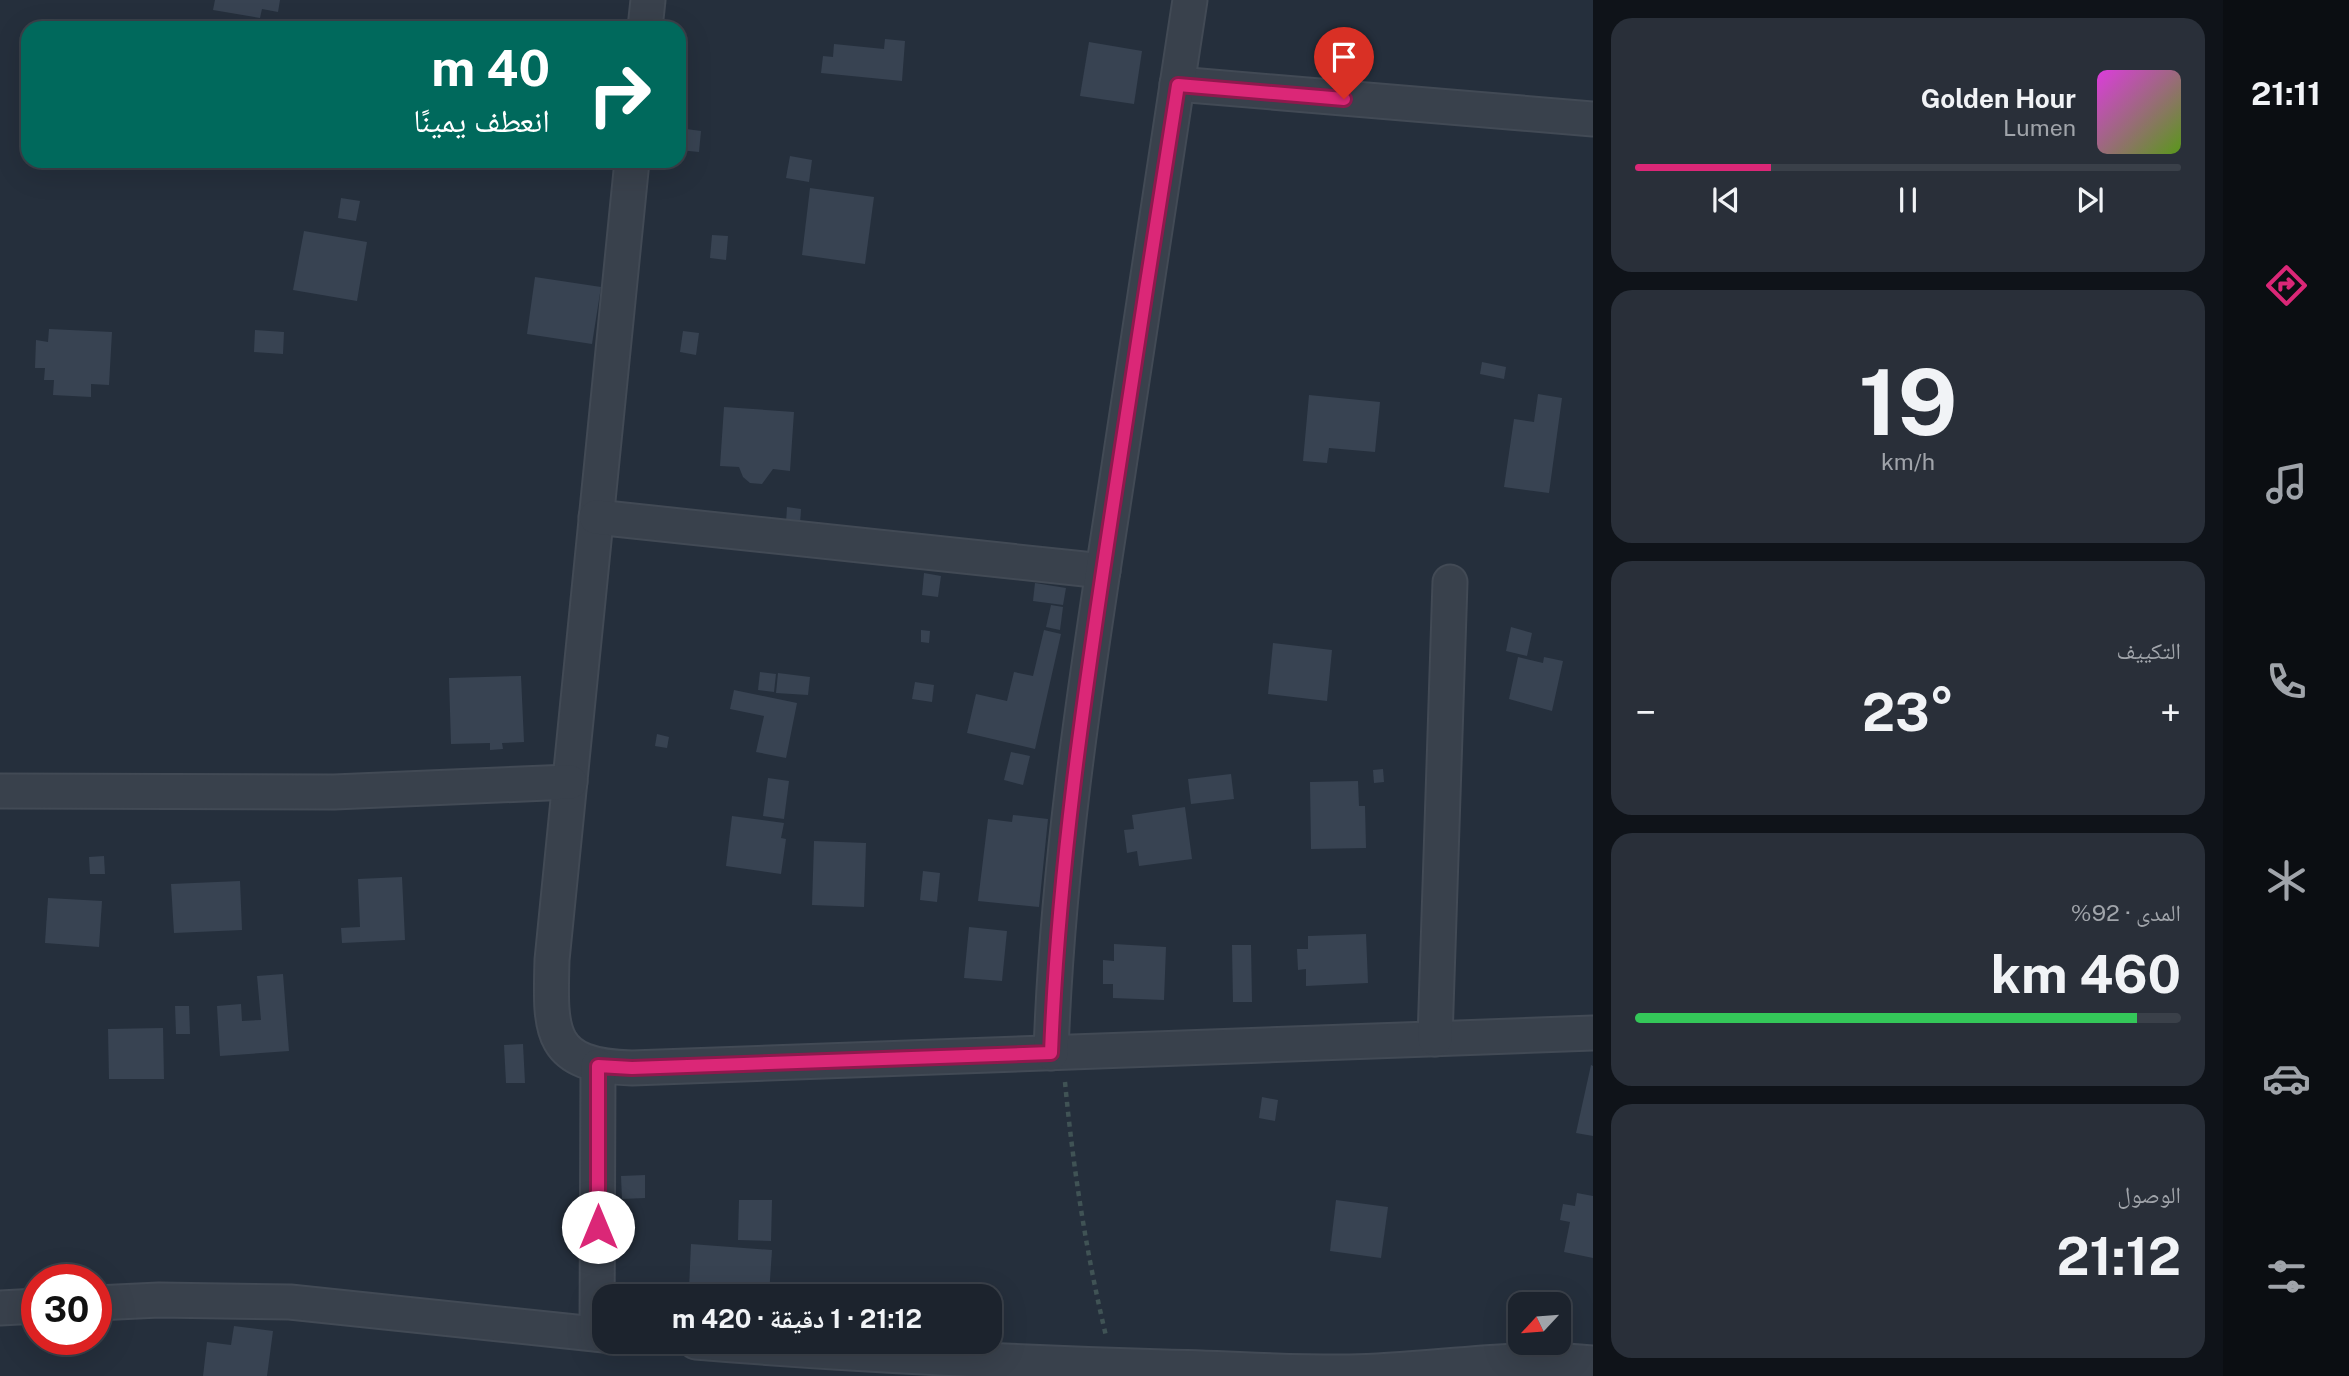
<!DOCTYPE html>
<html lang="ar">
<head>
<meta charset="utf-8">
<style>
	body { margin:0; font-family:"Public Sans","Noto Naskh Arabic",sans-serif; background:#292f39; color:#f1f3f6; direction:rtl; height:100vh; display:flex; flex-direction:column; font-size:26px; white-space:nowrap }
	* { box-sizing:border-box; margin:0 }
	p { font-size:23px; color:#a0a4aa }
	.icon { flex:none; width:38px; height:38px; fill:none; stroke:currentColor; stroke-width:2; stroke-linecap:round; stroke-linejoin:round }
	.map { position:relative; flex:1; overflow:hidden; direction:ltr }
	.drawer { display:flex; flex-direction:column; gap:18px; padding:18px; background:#0f1319; width:630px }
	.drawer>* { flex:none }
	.hud { position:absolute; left:21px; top:21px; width:665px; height:147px; border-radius:21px; box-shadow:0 7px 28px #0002,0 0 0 2px #3a4049; direction:rtl; background:#00695c; color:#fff; overflow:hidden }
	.needle { width:46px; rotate:244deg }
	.buttons { position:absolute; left:1508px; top:1292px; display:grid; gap:14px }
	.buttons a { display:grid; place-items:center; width:63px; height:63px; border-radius:14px; background:#1c232d; box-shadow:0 7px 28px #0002,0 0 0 2px #3a4049; font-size:35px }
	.speed { position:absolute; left:21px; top:1264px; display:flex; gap:14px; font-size:35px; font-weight:700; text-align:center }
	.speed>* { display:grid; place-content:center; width:91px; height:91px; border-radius:50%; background:#1c232d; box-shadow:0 7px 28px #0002,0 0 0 2px #3a4049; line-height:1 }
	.speed .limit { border:10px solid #d22; background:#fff; color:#111 }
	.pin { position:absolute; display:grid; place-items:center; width:60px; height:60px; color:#fff; margin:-72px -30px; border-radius:50% 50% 50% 0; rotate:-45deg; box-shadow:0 0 7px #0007 }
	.pin .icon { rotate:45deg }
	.me { position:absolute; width:77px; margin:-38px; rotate:0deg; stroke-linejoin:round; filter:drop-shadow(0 0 5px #0008) }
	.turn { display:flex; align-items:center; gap:24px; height:147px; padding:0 21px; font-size:32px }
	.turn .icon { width:91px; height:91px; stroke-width:2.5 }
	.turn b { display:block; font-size:49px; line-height:60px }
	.big { font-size:52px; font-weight:700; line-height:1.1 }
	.drawer .tile { flex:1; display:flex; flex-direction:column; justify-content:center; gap:10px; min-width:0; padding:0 24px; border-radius:21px; background:#292f39 }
	.drawer .dial { align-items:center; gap:0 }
	.dial b { font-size:91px; line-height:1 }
	.song { display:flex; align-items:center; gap:21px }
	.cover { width:84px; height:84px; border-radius:10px; background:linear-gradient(135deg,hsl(300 70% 55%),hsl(90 70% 35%)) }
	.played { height:7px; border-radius:4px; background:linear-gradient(90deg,#db2777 25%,#3a4049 25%) }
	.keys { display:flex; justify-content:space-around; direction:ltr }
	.heat { display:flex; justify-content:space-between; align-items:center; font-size:38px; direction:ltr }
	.charge { height:10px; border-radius:5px; background:linear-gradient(90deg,#34c759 92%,#3a4049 0) }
	.trip { position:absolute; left:592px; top:1284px; width:410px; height:70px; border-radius:21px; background:#1c232d; box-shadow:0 7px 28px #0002,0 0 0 2px #3a4049; font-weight:700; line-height:70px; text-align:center; direction:rtl }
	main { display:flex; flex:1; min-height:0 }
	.menu { display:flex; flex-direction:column; width:126px; justify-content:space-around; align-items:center; background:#0b0e12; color:#a0a4aa }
	.menu .icon { width:49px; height:49px }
	.menu .current { color:#db2777 }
	.menu b { font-size:32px; color:#f1f3f6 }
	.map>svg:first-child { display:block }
	.building { fill:#384352 }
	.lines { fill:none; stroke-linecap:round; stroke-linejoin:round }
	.minor-casing { stroke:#424a55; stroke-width:37 }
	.path { stroke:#405355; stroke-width:4.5; stroke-dasharray:5 5; stroke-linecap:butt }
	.minor { stroke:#39414c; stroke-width:33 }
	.route-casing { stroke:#8e194d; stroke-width:18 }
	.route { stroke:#db2777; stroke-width:12 }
</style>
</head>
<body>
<main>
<nav class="menu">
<b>21:11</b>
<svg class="icon current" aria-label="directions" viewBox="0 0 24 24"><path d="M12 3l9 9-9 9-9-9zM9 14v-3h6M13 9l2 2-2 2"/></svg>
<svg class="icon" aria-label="music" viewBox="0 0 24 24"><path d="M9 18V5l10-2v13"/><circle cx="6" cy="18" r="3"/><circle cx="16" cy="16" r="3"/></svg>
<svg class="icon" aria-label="phone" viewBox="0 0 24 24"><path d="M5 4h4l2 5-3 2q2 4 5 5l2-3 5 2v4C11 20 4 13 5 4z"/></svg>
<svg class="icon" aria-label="climate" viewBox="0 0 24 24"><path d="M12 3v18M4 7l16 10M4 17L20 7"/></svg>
<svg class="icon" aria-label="car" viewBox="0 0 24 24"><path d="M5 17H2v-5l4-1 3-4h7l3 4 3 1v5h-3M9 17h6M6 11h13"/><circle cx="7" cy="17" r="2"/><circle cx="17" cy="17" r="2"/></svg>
<svg class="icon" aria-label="filters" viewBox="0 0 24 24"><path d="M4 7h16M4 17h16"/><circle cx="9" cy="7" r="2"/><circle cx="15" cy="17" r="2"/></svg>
</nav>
<section class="drawer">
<div class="tile">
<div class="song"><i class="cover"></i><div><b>Golden Hour</b><p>Lumen</p></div></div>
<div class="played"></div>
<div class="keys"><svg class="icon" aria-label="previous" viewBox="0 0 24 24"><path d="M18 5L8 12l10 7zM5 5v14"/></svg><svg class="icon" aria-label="pause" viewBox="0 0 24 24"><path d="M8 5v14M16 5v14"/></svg><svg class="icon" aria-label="next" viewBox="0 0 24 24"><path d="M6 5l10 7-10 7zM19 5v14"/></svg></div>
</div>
<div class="tile dial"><b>19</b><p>km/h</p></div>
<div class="tile"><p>التكييف</p>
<div class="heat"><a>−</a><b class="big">23°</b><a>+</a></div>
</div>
<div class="tile"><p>المدى · 92%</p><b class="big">460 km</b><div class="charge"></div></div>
<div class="tile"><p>الوصول</p><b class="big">21:12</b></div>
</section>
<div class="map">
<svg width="1593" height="1376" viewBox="0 0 1593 1376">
	<rect width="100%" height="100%" fill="#252f3c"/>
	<g class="building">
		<path d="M215,0H280L278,12L262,9L260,18L213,10Z"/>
		<path d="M885,39L905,41L902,81L821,73L823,56L833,57L834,44L884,49Z"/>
		<path d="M1089,42L1142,51L1134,104L1080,96Z"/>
		<path d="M679,128L701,131L699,152L679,150Z"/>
		<path d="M790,156L812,160L809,182L786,178Z"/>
		<path d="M262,161H280L279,168L262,166Z"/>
		<path d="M810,188L874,197L865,264L802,255Z"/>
		<path d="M341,198L360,201L356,221L338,218Z"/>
		<path d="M304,231L367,242L357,301L293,290Z"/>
		<path d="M712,235L728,236L726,260L710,258Z"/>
		<path d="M535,277L601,287L592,344L527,334Z"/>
		<path d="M49,329L112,332L109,385L91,384V397L53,395L54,380H44L45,368H35L36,340L48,342Z"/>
		<path d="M255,330L284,332L283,354L254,352Z"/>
		<path d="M683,331L699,333L696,355L680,352Z"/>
		<path d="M1482,362L1506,367L1504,379L1480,374Z"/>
		<path d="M1538,394L1562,398L1549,493L1504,487L1514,419L1534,422Z"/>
		<path d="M1309,395L1380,402L1375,452L1329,448L1327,463L1303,461Z"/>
		<path d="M724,407L794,412L790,471L773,469L762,484L750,483L743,477L739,467L720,466Z"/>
		<path d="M787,507L801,509L800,524L786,523Z"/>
		<path d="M924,573L941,576L938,597L922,595Z"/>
		<path d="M1035,583L1066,588L1063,605L1033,601Z"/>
		<path d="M1051,605L1063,607L1060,630L1046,627Z"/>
		<path d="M1511,627L1532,633L1527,656L1506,651Z"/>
		<path d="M921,630L930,631L929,643L921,642Z"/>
		<path d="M1044,630L1061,634L1035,749L967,733L976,694L1007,701L1014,672L1033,676Z"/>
		<path d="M1273,643L1332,650L1327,701L1268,694Z"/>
		<path d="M1518,657L1543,663L1544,657L1563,661L1552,711L1509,699Z"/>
		<path d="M760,672L776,674L774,692L758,690Z"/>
		<path d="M778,673L810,677L808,695L776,693Z"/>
		<path d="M521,676L524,742L502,743L503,749L490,750V743L451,744L449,678Z"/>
		<path d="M915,682L934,685L932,702L912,699Z"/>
		<path d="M734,690L797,703L786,758L756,752L764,716L730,709Z"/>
		<path d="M657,734L669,737L667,748L655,746Z"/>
		<path d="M1011,752L1030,756L1023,785L1004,780Z"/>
		<path d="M1383,769L1384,782L1374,783L1373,770Z"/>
		<path d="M1231,774L1234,799L1191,804L1188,779Z"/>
		<path d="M768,778L789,781L784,819L763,816Z"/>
		<path d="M1358,781L1359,806H1365L1366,848L1311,849L1310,782Z"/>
		<path d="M1185,807L1192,859L1139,866L1137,851L1127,853L1124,830L1134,829L1132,815Z"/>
		<path d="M1013,815L1048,819L1039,907L978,901L988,819L1012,822Z"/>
		<path d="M732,816L784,823L781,838L786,839L781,874L726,866Z"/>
		<path d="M814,841L866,843L864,907L812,905Z"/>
		<path d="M104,856L105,874H90L89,857Z"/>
		<path d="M923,871L940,873L937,902L920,900Z"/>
		<path d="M402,877L405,940L342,943L341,928L360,927L358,879Z"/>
		<path d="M240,881L242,930L174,933L171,884Z"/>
		<path d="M48,898L102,901L99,947L45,943Z"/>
		<path d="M969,927L1007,931L1002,981L964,978Z"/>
		<path d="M1366,934L1368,983L1306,986V969L1298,970L1297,949H1308V936Z"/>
		<path d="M1114,944L1166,947L1164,1000L1113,998V984H1103V960L1114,961Z"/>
		<path d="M1232,945H1251L1252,1002H1233Z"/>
		<path d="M283,974L289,1051L220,1056L217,1006L241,1004L242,1021L261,1020L257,976Z"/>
		<path d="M175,1006H189L190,1034H176Z"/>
		<path d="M163,1028L164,1079H109L108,1029Z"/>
		<path d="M523,1044L525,1083H506L504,1045Z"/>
		<path d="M1591,1065L1593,1066V1136L1576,1133Z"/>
		<path d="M1262,1097L1278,1100L1275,1121L1259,1118Z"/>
		<path d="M645,1175V1198L622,1199L621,1176Z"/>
		<path d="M1577,1193L1593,1196V1258L1564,1252L1570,1222L1560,1220L1563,1204L1575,1206Z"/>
		<path d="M739,1200H772L771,1241L738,1240Z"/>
		<path d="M1336,1200L1388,1207L1381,1258L1330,1251Z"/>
		<path d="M691,1244L772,1250L769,1295L689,1289Z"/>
		<path d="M234,1326L273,1331L267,1376H203L207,1342L231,1345Z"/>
	</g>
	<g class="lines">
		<defs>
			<g id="minor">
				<path d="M645,28L648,0"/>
				<path d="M1177,84L1593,119"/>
				<path d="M632,161L552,960C550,1032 548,1066 632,1068L1593,1033"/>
				<path d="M596,517L1103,571"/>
				<path d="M0,791L334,792L570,782"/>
				<path d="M1435,1039L1450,582"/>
				<path d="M1051,1053C1057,872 1084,692 1112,512C1138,341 1164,171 1190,0"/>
				<path d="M96,1303L159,1300L290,1302L604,1335"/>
				<path d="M0,1308L37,1306"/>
				<path d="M597,1334L598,1066"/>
				<path d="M696,1342C852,1355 1008,1362 1165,1367C1227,1368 1289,1373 1350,1372C1431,1371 1512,1354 1593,1363"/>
			</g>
		</defs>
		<use href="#minor" class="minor-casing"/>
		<path class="path" d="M1065,1082C1073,1167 1086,1252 1106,1336"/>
		<use href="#minor" class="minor"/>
	</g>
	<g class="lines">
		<defs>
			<path id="route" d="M598,1227V1066L632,1068L1051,1053C1058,873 1084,696 1111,518C1133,374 1155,229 1178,85L1344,99"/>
		</defs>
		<use href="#route" class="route-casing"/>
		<use href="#route" class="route"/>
	</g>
</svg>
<div class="buttons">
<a><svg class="needle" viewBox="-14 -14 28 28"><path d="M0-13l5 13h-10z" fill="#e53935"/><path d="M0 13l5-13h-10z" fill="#a0a4aa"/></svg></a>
</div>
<div class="speed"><div class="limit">30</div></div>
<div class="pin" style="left:1344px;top:99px;background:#d93025"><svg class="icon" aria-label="arrive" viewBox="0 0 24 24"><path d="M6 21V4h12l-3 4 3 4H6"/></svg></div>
<svg class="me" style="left:598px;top:1227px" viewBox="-20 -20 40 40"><circle r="19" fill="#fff"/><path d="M0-13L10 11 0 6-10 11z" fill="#db2777"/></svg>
<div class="trip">21:12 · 1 دقيقة · 420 m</div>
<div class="hud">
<div class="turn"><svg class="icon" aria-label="right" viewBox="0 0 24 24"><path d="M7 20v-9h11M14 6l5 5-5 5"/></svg><div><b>40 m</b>انعطف يمينًا</div></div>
</div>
</div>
</main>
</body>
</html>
